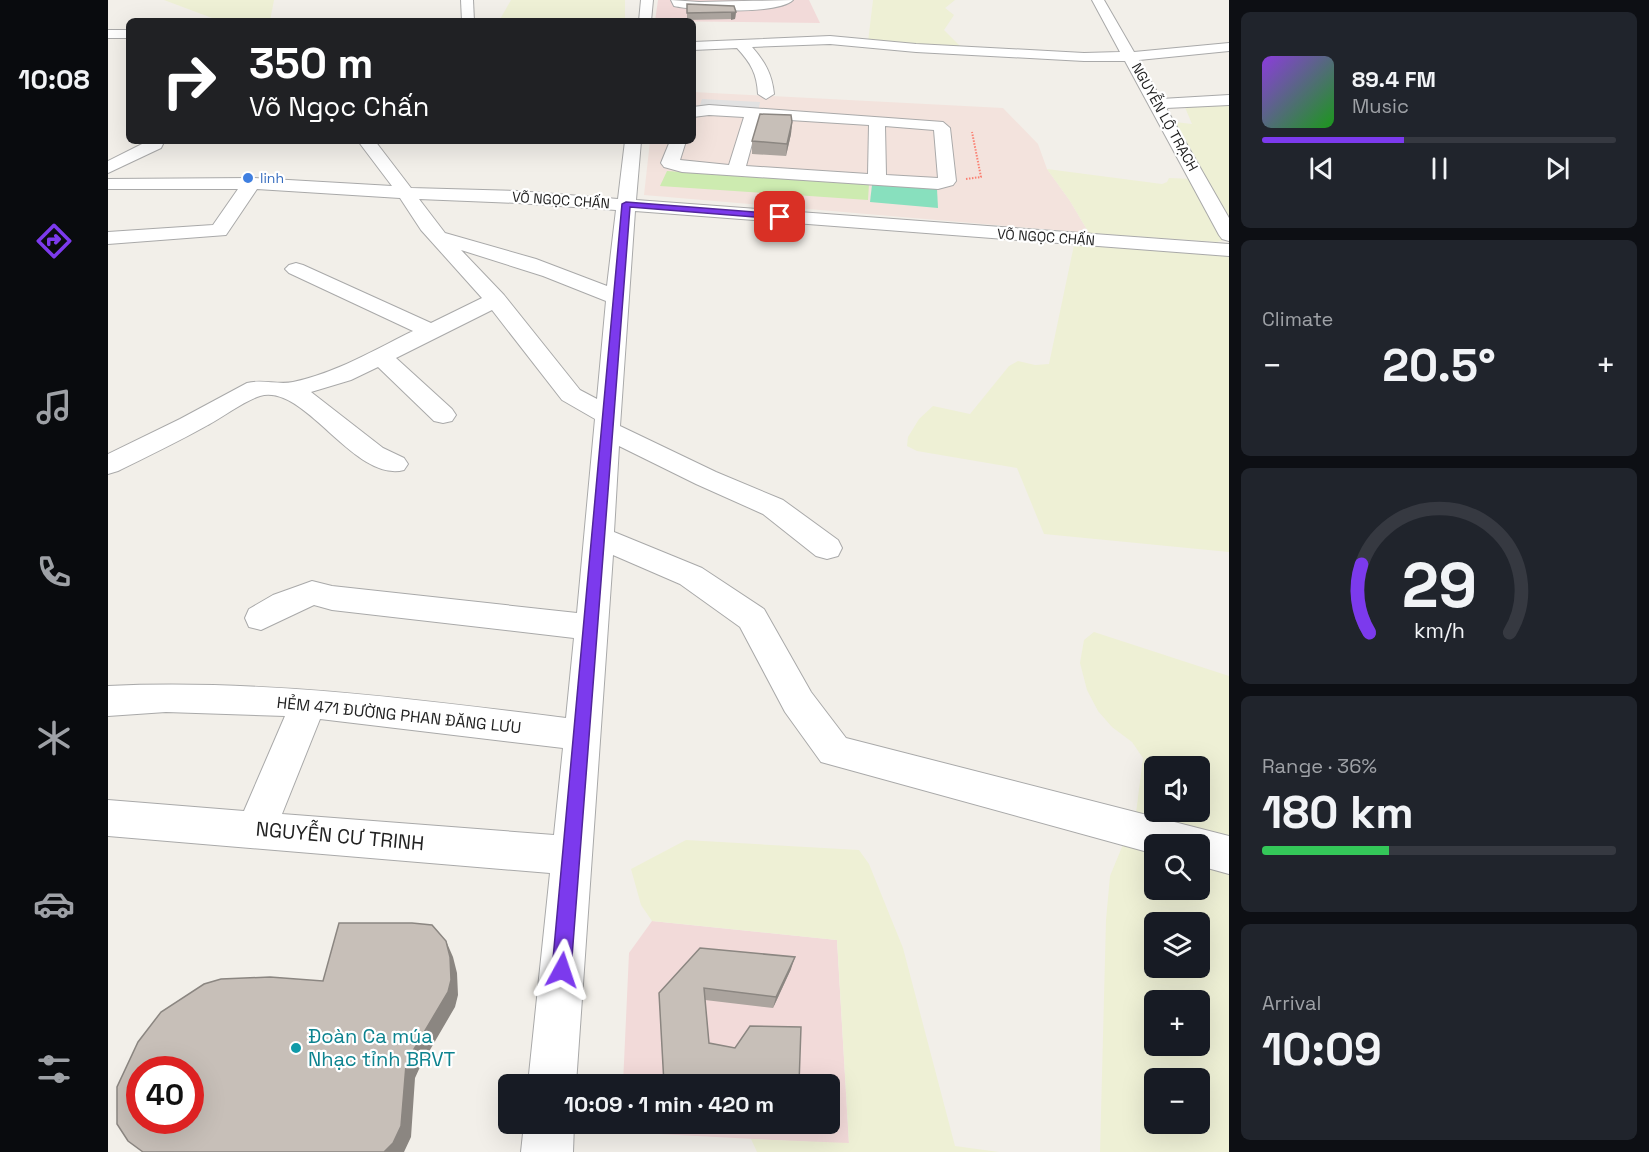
<!DOCTYPE html>
<html lang="en">
<head>
<meta charset="utf-8">
<style>
	body { margin:0; font-family:"Space Grotesk",sans-serif; background:#20242c; color:#f1f3f6; height:100vh; display:flex; flex-direction:column; font-size:22px; white-space:nowrap }
	* { box-sizing:border-box; margin:0 }
	p { font-size:20px; color:#9ea1a6 }
	.icon { flex:none; width:33px; height:33px; fill:none; stroke:currentColor; stroke-width:2; stroke-linecap:round; stroke-linejoin:round }
	.map { position:relative; flex:1; overflow:hidden }
	.details { display:flex; flex-direction:column; gap:12px; padding:12px; background:#0d0f14; width:420px }
	.details>* { flex:none }
	.hud { position:absolute; left:18px; top:18px; width:570px; height:126px; border-radius:9px; box-shadow:0 6px 24px #0002; background:#202124; color:#fff; overflow:hidden }
	.tools { position:absolute; left:1036px; top:756px; display:grid; gap:12px }
	.tools a { display:grid; place-items:center; width:66px; height:66px; border-radius:9px; background:#171b24; box-shadow:0 6px 24px #0002; font-size:30px }
	.speed { position:absolute; left:18px; top:1056px; display:flex; gap:12px; font-size:30px; font-weight:700; text-align:center }
	.speed>* { display:grid; place-content:center; width:78px; height:78px; border-radius:50%; background:#171b24; box-shadow:0 6px 24px #0002; line-height:1 }
	.speed .limit { border:9px solid #d22; background:#fff; color:#111 }
	.pin { position:absolute; display:grid; place-items:center; width:51px; height:51px; color:#fff; margin:-26px; border-radius:12px; box-shadow:0 3px 9px #0006 }
	.me { position:absolute; width:66px; margin:-33px; rotate:5deg; stroke-linejoin:round; filter:drop-shadow(0 0 4px #0008) }
	.turn { display:flex; align-items:center; gap:21px; height:126px; padding:0 24px; font-size:27px }
	.turn .icon { width:78px; height:78px; stroke-width:2.5 }
	.turn b { display:block; font-size:42px; line-height:51px }
	.big { font-size:45px; font-weight:700; line-height:1.1 }
	.details .tile { flex:1; display:flex; flex-direction:column; justify-content:center; gap:9px; min-width:0; padding:0 21px; border-radius:9px; background:#20242c }
	.details .dial { align-items:center; gap:0 }
	.dial svg { height:156px; overflow:visible; fill:none; stroke:#363941; stroke-width:7; stroke-linecap:round; text-anchor:middle }
	.dial text { fill:#f1f3f6; stroke:none }
	.song { display:flex; align-items:center; gap:18px }
	.cover { width:72px; height:72px; border-radius:9px; background:linear-gradient(135deg,hsl(270 70% 55%),hsl(120 70% 35%)) }
	.played { height:6px; border-radius:3px; background:linear-gradient(90deg,#7c3aed 40%,#363941 40%) }
	.keys { display:flex; justify-content:space-around; direction:ltr }
	.heat { display:flex; justify-content:space-between; align-items:center; font-size:33px; direction:ltr }
	.charge { height:9px; border-radius:4px; background:linear-gradient(90deg,#34c759 36%,#363941 0) }
	.trip { position:absolute; left:390px; top:1074px; width:342px; height:60px; border-radius:9px; background:#171b24; box-shadow:0 6px 24px #0002; font-weight:700; line-height:60px; text-align:center }
	main { display:flex; flex:1; min-height:0 }
	.menu { display:flex; flex-direction:column; width:108px; justify-content:space-around; align-items:center; background:#090b0e; color:#9ea1a6 }
	.menu .icon { width:42px; height:42px }
	.menu .selected { color:#7c3aed }
	.menu b { font-size:27px; color:#f1f3f6 }
	.map>svg:first-child { display:block }
	.commercial { fill:#f2dad9 }
	.military { fill:#f3e3dd }
	.farmland { fill:#eef0d5; fill-rule:evenodd }
	.grass { fill:#cdebb0 }
	.pitch { fill:#88e0be }
	.parking { fill:#e2e2e2 }
	.lines { fill:none; stroke-linecap:round; stroke-linejoin:round }
	.minor-casing { stroke:#a9a9a9; stroke-width:2 }
	.path { stroke:#fa8072; stroke-width:2; stroke-dasharray:1.5 1.5; stroke-linecap:butt }
	.minor { fill:#fff; fill-rule:evenodd }
	.wall { fill:#aba49e }
	.shaded-wall { fill:#8b8681 }
	.building { fill:#c7bfb8; stroke:#8b8681; stroke-width:1.5; fill-rule:evenodd }
	.route { fill:#7c3aed; stroke:#51269a; stroke-width:1.5 }
	.shop-dot { fill:#3f7fe0; stroke:#fff; stroke-width:2 }
	.culture-dot { fill:#0f9aa8; stroke:#fff; stroke-width:2 }
	.labels { text-anchor:middle; dominant-baseline:central; stroke-width:4.5; stroke-linejoin:round; paint-order:stroke }
	.far-street-label { font-size:14px; fill:#222; stroke:#fff }
	.far-shop-label { font-size:14px; fill:#366cbe; stroke:#fff; text-anchor:start }
	.street-label { font-size:16px; fill:#222; stroke:#fff }
	.near-street-label { font-size:20px; fill:#222; stroke:#fff }
	.near-culture-label { font-size:20px; fill:#0d838f; stroke:#fff; text-anchor:start }
</style>
</head>
<body>
<main>
<nav class="menu">
<b>10:08</b>
<svg class="icon selected" aria-label="directions" viewBox="0 0 24 24"><path d="M12 3l9 9-9 9-9-9zM9 14v-3h6M13 9l2 2-2 2"/></svg>
<svg class="icon" aria-label="music" viewBox="0 0 24 24"><path d="M9 18V5l10-2v13"/><circle cx="6" cy="18" r="3"/><circle cx="16" cy="16" r="3"/></svg>
<svg class="icon" aria-label="phone" viewBox="0 0 24 24"><path d="M5 4h4l2 5-3 2q2 4 5 5l2-3 5 2v4C11 20 4 13 5 4z"/></svg>
<svg class="icon" aria-label="climate" viewBox="0 0 24 24"><path d="M12 3v18M4 7l16 10M4 17L20 7"/></svg>
<svg class="icon" aria-label="car" viewBox="0 0 24 24"><path d="M5 17H2v-5l4-1 3-4h7l3 4 3 1v5h-3M9 17h6M6 11h13"/><circle cx="7" cy="17" r="2"/><circle cx="17" cy="17" r="2"/></svg>
<svg class="icon" aria-label="filters" viewBox="0 0 24 24"><path d="M4 7h16M4 17h16"/><circle cx="9" cy="7" r="2"/><circle cx="15" cy="17" r="2"/></svg>
</nav>
<div class="map">
<svg width="1121" height="1152" viewBox="0 0 1121 1152">
	<rect width="100%" height="100%" fill="#f2efe9"/>
	<g class="commercial">
		<path d="M550,0H701L712,23L547,21Z"/>
		<path d="M544,921L729,940L741,1144L513,1132V1124H722V1084H515L521,953Z"/>
	</g>
	<path class="military" d="M585,92L895,108L930,144L939,169L962,201L981,233L536,195L542,141H585Z"/>
	<g class="farmland">
		<path d="M56,0H166L162,21H112Z"/>
		<path d="M403,0H517V21H391Z"/>
		<path d="M765,0H847L837,8L846,15L836,30L853,47L760,42Z"/>
		<path d="M1121,102V221L1067,122L1084,124L1076,105Z"/>
		<path d="M939,169L1054,184L1059,182L1061,178L1085,179L1119,239L1109,242L981,233L962,201Z"/>
		<path d="M966,245L1121,256V552L936,534L909,468L809,451L799,446L800,437L811,419L825,406L862,414L901,366L910,361L927,365L941,364Z"/>
		<path d="M986,632L1121,676V1152H992L998,920L1002,876L1028,813L1035,758L1024,742L1004,727L990,711L979,690L972,663L976,640ZM1047,766H1092V812H1047ZM1047,844H1092V890H1047ZM1047,922H1092V968H1047ZM1047,1000H1092V1046H1047ZM1047,1078H1092V1124H1047Z"/>
		<path d="M578,840L751,850L761,864L795,948L847,1146L891,1152H649L643,1139L741,1143L729,940L544,921L533,905L523,869Z"/>
	</g>
	<path class="grass" d="M559,171L761,184L760,200L552,186Z"/>
	<path class="pitch" d="M764,185L829,189L830,208L762,202Z"/>
	<path class="parking" d="M594,99L652,102L650,112L591,108Z"/>
	<g class="lines">
		<defs>
			<g id="minor">
				<path d="M353,0H365L366,21H354Z"/>
				<path d="M533,0H545L543,21H531Z"/>
				<path d="M563,0L591,2L685,0C670,15 587,11 566,6Z"/>
				<path d="M984,0H996L1026,52L1121,43V51L1031,60L1053,99L1121,95V105L1058,108L1121,218V241L1114,239L1111,235L1017,61H976L808,52L722,44L644,47C657,62 664,74 666,94L658,99L650,94C649,74 643,63 629,48L585,50V42L722,36L808,44L976,53L1012,52Z"/>
				<rect x="0" y="30" width="21" height="8"/>
				<path d="M601,105L835,122L842,128L848,181L845,185L830,189L574,172L556,167L553,163L562,141H578L572,160L621,165L636,117L601,115L585,117V107ZM651,118L761,125L760,174L638,166ZM777,126L826,130L830,178L778,175Z"/>
				<path d="M40,141H53L55,144L53,148L0,173V161Z"/>
				<path d="M250,141H267L303,188L410,191L510,199L517,141H533L528,200L1121,244V256L527,211L512,426L608,472L675,500L730,540L734,548L730,556L719,559L708,556L655,514L588,484L511,446L506,532L594,568L656,609L703,692L738,738L1121,836V874L1092,866V844H1047V854L713,762L677,712L632,627L572,584L505,555L468,1084H420L442,873L0,836V800L136,811L177,716L58,712L0,716V686C154,679 305,699 458,718L466,638L224,610L206,605L153,630L141,627L137,618L141,609L165,595L193,585L204,581L224,586L469,613L487,419L454,400L384,310L288,358L344,409L348,415L344,421L335,423L326,421L270,367L243,380L203,392L275,448L296,458L300,464L296,470C246,483 197,383 152,396C136,401 115,417 100,425C70,442 40,456 10,471L0,474V454L72,419L139,383C154,379 170,385 185,382C228,373 266,350 305,331L181,273L177,269L181,265L188,263L195,265L323,323L374,298L313,230L292,198L149,189L118,235L0,244V232L105,225L130,189H0V179L144,178L284,186ZM311,199L410,203L508,210L499,286L428,259L337,233ZM353,250L435,276L498,301L489,399L472,390L396,295ZM212,719L455,748L446,835L174,814Z"/>
				<path d="M416,1124H466L465,1152H413Z"/>
			</g>
		</defs>
		<use href="#minor" class="minor-casing"/>
		<path class="path" d="M858,179L873,177L864,132"/>
		<use href="#minor" class="minor"/>
	</g>
	<g class="wall">
		<path d="M579,4L628,12L627,19L579,20Z"/>
		<path d="M684,122L683,134L678,156L644,154V141Z"/>
		<path d="M683,969L665,1008L597,1000L601,1043L627,1048L693,1027L556,1084L551,993Z"/>
	</g>
	<g class="shaded-wall">
		<path d="M628,12L627,19L623,20V13Z"/>
		<path d="M684,122L683,134L678,156L679,144Z"/>
		<path d="M338,941L345,957L349,973L350,995L347,1007L312,1067L307,1078L303,1137L296,1152H276L298,1065Z"/>
		<path d="M687,957L683,969L665,1008L668,997Z"/>
	</g>
	<g class="building">
		<path d="M579,4L626,6L628,12L579,13Z"/>
		<path d="M652,114L683,115L684,122L679,144L644,141Z"/>
		<path d="M231,923H304L324,925L338,941L342,957L343,980L340,992L303,1054L298,1065L293,1126L285,1143L276,1152H35L20,1141L9,1124V1087L30,1042L53,1012L96,984L113,979L162,977L215,981ZM32,1070H82V1120H32Z"/>
		<path d="M592,948L687,957L668,997L596,988L601,1043L627,1048L642,1026L693,1027L691,1084H556L551,993Z"/>
	</g>
	<path class="route" d="M518,202L672,214L676,217L672,219L522,207L463,970L461,977L454,980L447,977L444,970L514,204Z"/>
	<circle class="shop-dot" cx="140" cy="178" r="6"/>
	<circle class="culture-dot" cx="188" cy="1048" r="6"/>
	<g class="labels">
		<g class="far-street-label">
			<text transform="translate(1057 117) rotate(61)">NGUYỄN LỘ TRẠCH</text>
			<text transform="translate(453 200) rotate(4)">VÕ NGỌC CHẤN</text>
			<text transform="translate(938 237) rotate(4)">VÕ NGỌC CHẤN</text>
		</g>
		<g class="far-shop-label">
			<text x="152" y="178">linh</text>
		</g>
		<g class="street-label">
			<text transform="translate(291 715) rotate(6)">HẺM 471 ĐƯỜNG PHAN ĐĂNG LƯU</text>
		</g>
		<g class="near-street-label">
			<text transform="translate(232 836) rotate(5)">NGUYỄN CƯ TRINH</text>
		</g>
		<g class="near-culture-label">
			<text x="200" y="1036">Đoàn Ca múa<tspan x="200" dy="23">Nhạc tỉnh BRVT</tspan></text>
		</g>
	</g>
</svg>
<div class="tools">
<a><svg class="icon" aria-label="sound" viewBox="0 0 24 24"><path d="M4 9h4l5-4v14l-5-4H4zM17 9q2 3 0 6"/></svg></a>
<a><svg class="icon" aria-label="search" viewBox="0 0 24 24"><circle cx="10" cy="10" r="6"/><path d="M15 15l6 6"/></svg></a>
<a><svg class="icon" aria-label="layers" viewBox="0 0 24 24"><path d="M12 4l9 5-9 5-9-5zM3 14l9 5 9-5"/></svg></a>
<a>+</a>
<a>−</a>
</div>
<div class="speed"><div class="limit">40</div></div>
<div class="pin" style="left:672px;top:217px;background:#d93025"><svg class="icon" aria-label="arrive" viewBox="0 0 24 24"><path d="M6 21V4h12l-3 4 3 4H6"/></svg></div>
<svg class="me" style="left:454px;top:970px" viewBox="-20 -20 40 40"><path d="M0-17L14 15 0 8-14 15z" fill="#7c3aed" stroke="#fff" stroke-width="4"/></svg>
<div class="trip">10:09 · 1 min · 420 m</div>
<div class="hud">
<div class="turn"><svg class="icon" aria-label="right" viewBox="0 0 24 24"><path d="M7 20v-9h11M14 6l5 5-5 5"/></svg><div><b>350 m</b>Võ Ngọc Chấn</div></div>
</div>
</div>
<section class="details">
<div class="tile">
<div class="song"><i class="cover"></i><div><b>89.4 FM</b><p>Music</p></div></div>
<div class="played"></div>
<div class="keys"><svg class="icon" aria-label="previous" viewBox="0 0 24 24"><path d="M18 5L8 12l10 7zM5 5v14"/></svg><svg class="icon" aria-label="pause" viewBox="0 0 24 24"><path d="M8 5v14M16 5v14"/></svg><svg class="icon" aria-label="next" viewBox="0 0 24 24"><path d="M6 5l10 7-10 7zM19 5v14"/></svg></div>
</div>
<div class="tile"><p>Climate</p>
<div class="heat"><a>−</a><b class="big">20.5°</b><a>+</a></div>
</div>
<div class="tile dial"><svg viewBox="0 0 100 80">
<path d="M14 69A42 42 0 1 1 86 69"/>
<path d="M14 69A42 42 0 0 1 10 34" stroke="#7c3aed"/>
<text x="50" y="56" font-size="32" font-weight="700">29</text>
<text x="50" y="72" font-size="11">km/h</text>
</svg></div>
<div class="tile"><p>Range · 36%</p><b class="big">180 km</b><div class="charge"></div></div>
<div class="tile"><p>Arrival</p><b class="big">10:09</b></div>
</section>
</main>
</body>
</html>
